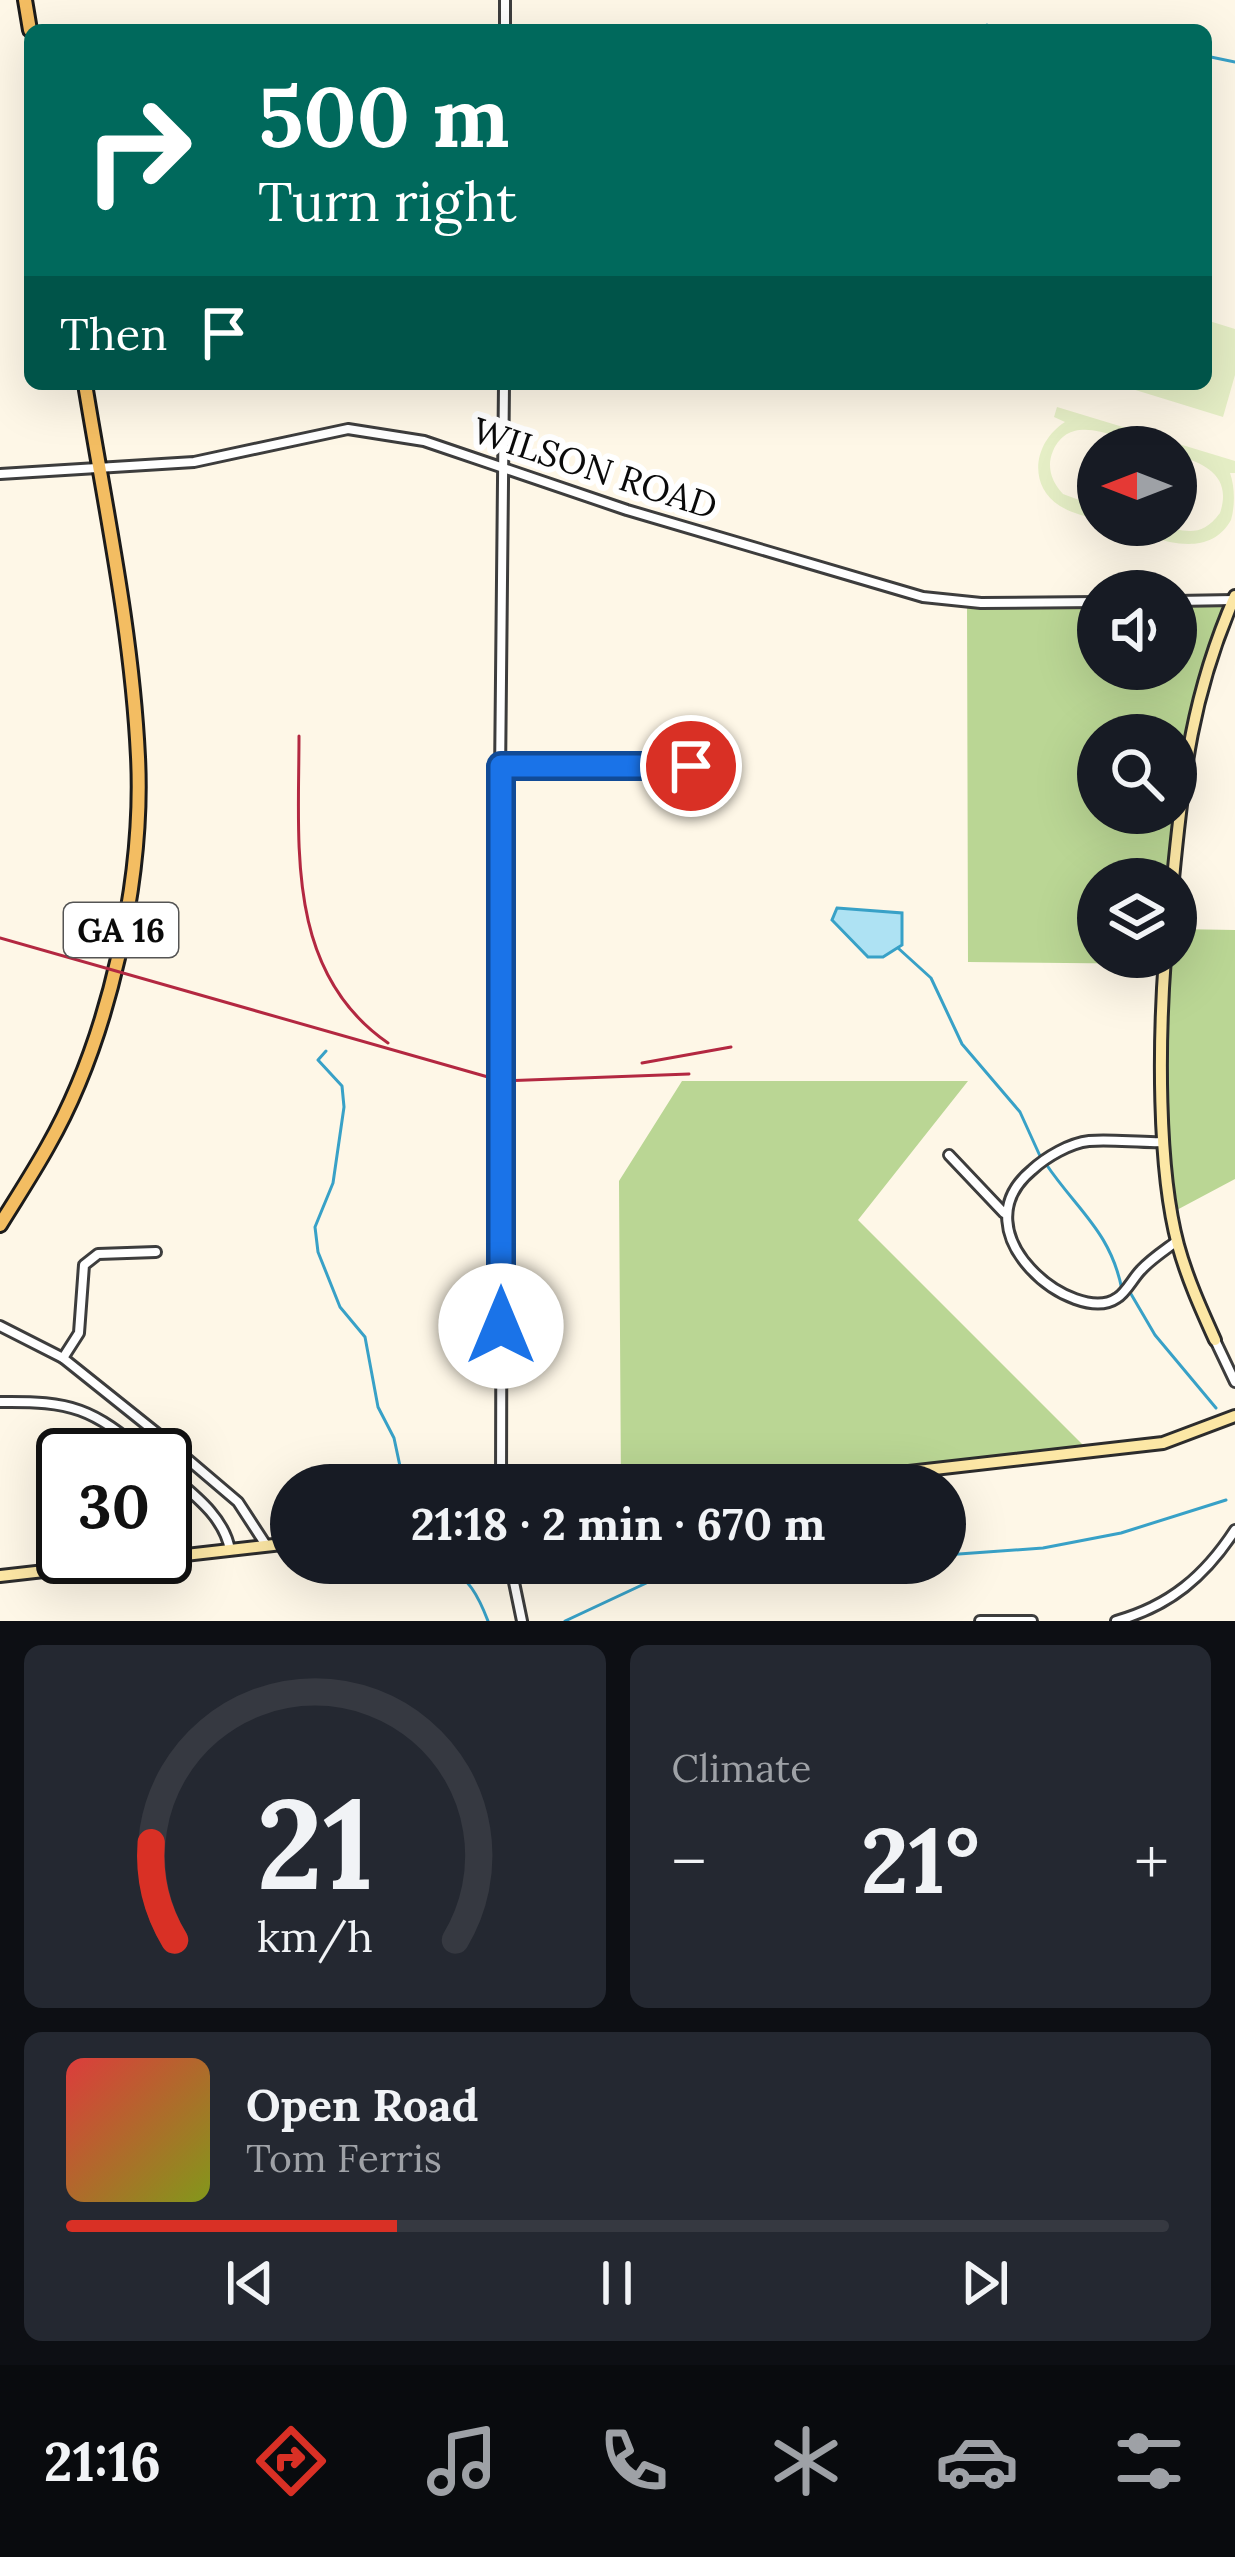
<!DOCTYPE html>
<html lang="en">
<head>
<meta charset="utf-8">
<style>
	body { margin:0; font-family:Lora,serif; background:#242831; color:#f1f3f6; height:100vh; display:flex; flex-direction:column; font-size:45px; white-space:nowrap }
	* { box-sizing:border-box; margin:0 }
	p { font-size:39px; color:#9ea1a6 }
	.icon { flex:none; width:66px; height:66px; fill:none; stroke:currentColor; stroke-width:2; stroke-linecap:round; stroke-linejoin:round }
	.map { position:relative; height:1621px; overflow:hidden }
	.panel { display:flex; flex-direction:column; gap:24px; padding:24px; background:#0d0f14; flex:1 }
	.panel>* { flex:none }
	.top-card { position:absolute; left:24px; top:24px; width:1188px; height:366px; border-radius:18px; box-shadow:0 12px 48px #0002; background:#00695c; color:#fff; overflow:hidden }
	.needle { width:78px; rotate:270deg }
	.tools { position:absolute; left:1077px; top:426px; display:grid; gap:24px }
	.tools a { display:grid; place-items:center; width:120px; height:120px; border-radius:50%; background:#171b24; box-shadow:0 12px 48px #0002; font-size:60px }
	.speed { position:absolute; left:36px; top:1428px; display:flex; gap:24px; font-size:60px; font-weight:700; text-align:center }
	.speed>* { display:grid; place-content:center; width:156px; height:156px; border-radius:50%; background:#171b24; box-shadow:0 12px 48px #0002; line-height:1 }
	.speed .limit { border:6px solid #111; border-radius:18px; background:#fff; color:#111 }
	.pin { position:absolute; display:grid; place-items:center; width:102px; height:102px; color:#fff; margin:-51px; border:6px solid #fff; border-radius:50%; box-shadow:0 3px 12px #0007 }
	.me { position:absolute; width:132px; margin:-66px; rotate:0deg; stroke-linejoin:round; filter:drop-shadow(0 0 9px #0008) }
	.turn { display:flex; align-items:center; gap:42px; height:252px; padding:0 36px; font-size:54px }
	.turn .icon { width:156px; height:156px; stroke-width:2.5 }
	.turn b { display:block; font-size:84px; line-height:102px }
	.then { display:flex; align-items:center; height:114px; padding:0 36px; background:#0003; gap:24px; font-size:45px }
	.big { font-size:90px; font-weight:700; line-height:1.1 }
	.panel .card { flex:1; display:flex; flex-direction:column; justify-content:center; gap:18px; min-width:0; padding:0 42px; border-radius:18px; background:#242831 }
	.panel .dial { align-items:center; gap:0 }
	.dial svg { height:312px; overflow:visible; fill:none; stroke:#363941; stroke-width:7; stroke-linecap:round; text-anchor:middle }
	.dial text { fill:#f1f3f6; stroke:none }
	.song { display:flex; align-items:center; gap:36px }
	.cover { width:144px; height:144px; border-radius:18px; background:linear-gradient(135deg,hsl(0 70% 55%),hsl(70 70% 35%)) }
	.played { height:12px; border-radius:6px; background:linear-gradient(90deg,#d93025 30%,#363941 30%) }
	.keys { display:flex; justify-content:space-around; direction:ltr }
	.heat { display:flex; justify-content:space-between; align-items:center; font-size:66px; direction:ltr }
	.panel .tiles { flex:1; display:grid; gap:24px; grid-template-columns:1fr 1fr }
	.card:last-child { grid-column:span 2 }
	.trip { position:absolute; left:270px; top:1464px; width:696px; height:120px; border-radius:60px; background:#171b24; box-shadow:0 12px 48px #0002; font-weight:700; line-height:120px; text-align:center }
	.tab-bar { display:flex; height:192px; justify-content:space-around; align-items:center; background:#090b0e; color:#9ea1a6 }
	.tab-bar .icon { width:84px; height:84px }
	.tab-bar .current { color:#d93025 }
	.tab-bar b { font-size:54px; color:#f1f3f6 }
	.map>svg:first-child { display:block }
	.forest { fill:#bad694; fill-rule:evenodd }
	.pitch { fill:#e5eec5 }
	.water { fill:#aee2f3; stroke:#38a1c7; stroke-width:3 }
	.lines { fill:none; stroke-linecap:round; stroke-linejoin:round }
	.stream { stroke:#38a1c7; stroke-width:3 }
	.street-casing { stroke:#3d3d3d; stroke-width:14 }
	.secondary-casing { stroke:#2c2c2c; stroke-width:16 }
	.primary-casing { stroke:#1b1b1b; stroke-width:18 }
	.street { stroke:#fff; stroke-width:8 }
	.secondary { stroke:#fce7a5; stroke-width:10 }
	.primary { stroke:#f3bd62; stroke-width:12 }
	.rail { stroke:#b32841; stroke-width:3 }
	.route-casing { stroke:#114b97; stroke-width:30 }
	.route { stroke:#1a73e8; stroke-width:21 }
	.labels { text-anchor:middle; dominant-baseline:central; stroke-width:12; stroke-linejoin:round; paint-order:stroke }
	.shield { fill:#fff; stroke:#545454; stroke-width:3 }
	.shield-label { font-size:33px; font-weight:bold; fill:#0a0a0a }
	.street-label { font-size:36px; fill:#0a0a0a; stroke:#fff }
</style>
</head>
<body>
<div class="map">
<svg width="1235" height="1621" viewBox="0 0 1235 1621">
	<rect width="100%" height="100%" fill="#fef7e7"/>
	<g class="forest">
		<path d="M967,602L1098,603V669H1176V603L1228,604L1195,694L1171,879H1098V957H1176V929L1235,930V1179L1173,1212L1169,1198L1166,964L968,962ZM1098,735H1176V813H1098Z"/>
		<path d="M682,1081H968L858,1220L1094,1456L838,1485H621L619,1181Z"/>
	</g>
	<g class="pitch">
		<path d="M1206,320L1235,329V375L1223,417L1116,384H1206Z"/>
		<path d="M1057,407L1235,461V473H1230C1235,487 1235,506 1231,520C1206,564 1151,536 1115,525C1129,525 1143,523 1156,525C1184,530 1200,540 1220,513C1232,477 1207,464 1176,455V447C1167,447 1156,448 1147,446C1118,440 1071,410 1053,451C1046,467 1052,482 1063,494L1098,507V520C1085,516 1071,513 1060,506C1026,484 1035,441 1065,422L1054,417Z"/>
	</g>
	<path class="water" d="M837,908L902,913V945L883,957H868L832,920Z"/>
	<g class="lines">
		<g class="stream">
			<path d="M979,30L987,25L997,30"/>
			<path d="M1206,56L1235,62"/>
			<path d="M898,948L931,978L962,1044L1020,1112L1040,1156"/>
			<path d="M326,1051L318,1060L342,1086L344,1107L333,1183L315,1227L318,1252L340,1307L365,1337L378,1407L394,1438L404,1485"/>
			<path d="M1046,1164C1077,1210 1111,1232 1122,1290L1131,1294L1155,1335L1216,1408"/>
			<path d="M945,1555L1043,1548L1121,1533L1226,1500"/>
			<path d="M445,1563C469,1579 478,1595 488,1621"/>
			<path d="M565,1621L689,1563"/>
		</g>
		<defs>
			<g id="street">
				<path d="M505,30V0"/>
				<path d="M0,474L194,462L348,429L424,441L627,510L923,597L981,603L1098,602"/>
				<path d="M1176,601L1234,600"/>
				<path d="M501,766H691"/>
				<path d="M1163,1142C1139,1143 1113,1139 1089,1141C1070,1143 1046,1157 1032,1170C956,1233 1075,1327 1117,1298C1126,1293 1133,1278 1141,1270C1151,1259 1165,1250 1177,1241"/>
				<path d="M949,1155L1004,1213"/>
				<path d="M0,1326L63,1358L158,1434L238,1502L266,1545"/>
				<path d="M1215,1340L1235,1382"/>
				<path d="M63,1358L79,1333L84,1265L98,1254L156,1252"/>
				<path d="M0,1402C72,1401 92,1408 147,1455"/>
				<path d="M165,1470C190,1492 224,1515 230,1550"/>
				<path d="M501,1485L502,1081L498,973L504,384"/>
				<path d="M510,1563L522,1621"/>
				<path d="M980,1621H1032"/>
				<path d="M1116,1621C1170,1606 1205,1576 1235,1530"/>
			</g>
			<g id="secondary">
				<path d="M1173,879C1183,774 1192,694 1235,596"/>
				<path d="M1165,957C1159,1038 1157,1167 1178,1245C1187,1278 1201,1309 1215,1340"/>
				<path d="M794,1485L1163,1443L1235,1416"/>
				<path d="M0,1576L291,1543"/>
			</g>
			<g id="primary">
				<path d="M25,0L30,30"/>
				<path d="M0,1225C16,1199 33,1173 48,1146C109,1039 144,880 138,757C132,631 105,507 85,384"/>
			</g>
		</defs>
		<use href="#street" class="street-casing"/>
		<use href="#secondary" class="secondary-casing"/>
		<use href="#primary" class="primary-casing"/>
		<use href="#street" class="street"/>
		<use href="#secondary" class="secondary"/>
		<use href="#primary" class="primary"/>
		<g class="rail">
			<path d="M299,736C299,846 285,972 388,1043"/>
			<path d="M0,938L502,1081L689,1074"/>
			<path d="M642,1063L731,1047"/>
		</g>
	</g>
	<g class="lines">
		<defs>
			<path id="route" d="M501,1326V766H691"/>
		</defs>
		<use href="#route" class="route-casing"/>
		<use href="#route" class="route"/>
	</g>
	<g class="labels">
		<rect class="shield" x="64" y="903" width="114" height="54" rx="9"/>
		<g class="shield-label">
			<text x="121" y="930">GA 16</text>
		</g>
		<g class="street-label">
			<text transform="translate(595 468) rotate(18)">WILSON ROAD</text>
		</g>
	</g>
</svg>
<div class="tools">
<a><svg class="needle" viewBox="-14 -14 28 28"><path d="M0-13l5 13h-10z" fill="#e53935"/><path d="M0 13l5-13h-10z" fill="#9ea1a6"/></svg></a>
<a><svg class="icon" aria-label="sound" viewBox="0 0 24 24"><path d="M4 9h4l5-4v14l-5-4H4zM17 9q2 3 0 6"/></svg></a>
<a><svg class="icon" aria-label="search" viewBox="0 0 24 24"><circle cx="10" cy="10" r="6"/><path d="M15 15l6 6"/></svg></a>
<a><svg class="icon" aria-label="layers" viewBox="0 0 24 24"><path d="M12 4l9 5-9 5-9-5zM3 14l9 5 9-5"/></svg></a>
</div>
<div class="speed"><div class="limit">30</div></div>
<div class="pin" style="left:691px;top:766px;background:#d93025"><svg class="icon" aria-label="arrive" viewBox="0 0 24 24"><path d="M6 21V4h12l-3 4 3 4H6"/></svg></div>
<svg class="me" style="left:501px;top:1326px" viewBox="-20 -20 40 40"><circle r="19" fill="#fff"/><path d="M0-13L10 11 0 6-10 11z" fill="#1a73e8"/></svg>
<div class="trip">21:18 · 2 min · 670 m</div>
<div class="top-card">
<div class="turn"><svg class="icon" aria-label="right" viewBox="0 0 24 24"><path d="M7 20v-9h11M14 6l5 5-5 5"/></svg><div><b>500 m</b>Turn right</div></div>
<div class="then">Then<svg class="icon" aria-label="arrive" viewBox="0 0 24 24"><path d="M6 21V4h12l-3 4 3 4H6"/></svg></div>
</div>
</div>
<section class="panel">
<div class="tiles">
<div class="card dial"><svg viewBox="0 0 100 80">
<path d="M14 69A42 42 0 1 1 86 69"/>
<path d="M14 69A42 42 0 0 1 8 44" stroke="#d93025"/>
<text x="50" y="56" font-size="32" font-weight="700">21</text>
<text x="50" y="72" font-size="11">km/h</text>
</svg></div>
<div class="card"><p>Climate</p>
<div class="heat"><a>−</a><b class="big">21°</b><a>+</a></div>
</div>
<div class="card">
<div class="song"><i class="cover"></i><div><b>Open Road</b><p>Tom Ferris</p></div></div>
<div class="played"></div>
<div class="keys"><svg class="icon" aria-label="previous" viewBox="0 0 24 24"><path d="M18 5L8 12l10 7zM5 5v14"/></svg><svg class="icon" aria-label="pause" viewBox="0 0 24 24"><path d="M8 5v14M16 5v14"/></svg><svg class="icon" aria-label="next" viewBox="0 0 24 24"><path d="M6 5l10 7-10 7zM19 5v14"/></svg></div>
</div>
</div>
</section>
<nav class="tab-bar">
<b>21:16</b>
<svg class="icon current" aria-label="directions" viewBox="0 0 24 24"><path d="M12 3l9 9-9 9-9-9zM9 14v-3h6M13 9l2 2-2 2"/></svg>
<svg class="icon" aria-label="music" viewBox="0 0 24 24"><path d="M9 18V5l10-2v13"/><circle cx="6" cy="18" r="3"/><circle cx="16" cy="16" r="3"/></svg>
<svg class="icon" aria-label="phone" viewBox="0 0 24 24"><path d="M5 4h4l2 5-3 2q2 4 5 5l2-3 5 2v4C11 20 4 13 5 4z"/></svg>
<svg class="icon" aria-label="climate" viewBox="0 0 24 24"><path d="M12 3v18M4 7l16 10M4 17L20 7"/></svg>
<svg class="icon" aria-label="car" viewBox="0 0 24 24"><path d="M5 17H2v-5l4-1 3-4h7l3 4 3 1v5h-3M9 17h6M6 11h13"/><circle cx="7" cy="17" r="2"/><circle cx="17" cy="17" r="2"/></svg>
<svg class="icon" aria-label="filters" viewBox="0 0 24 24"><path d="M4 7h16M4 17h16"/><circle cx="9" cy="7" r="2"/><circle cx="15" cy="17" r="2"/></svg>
</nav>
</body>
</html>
